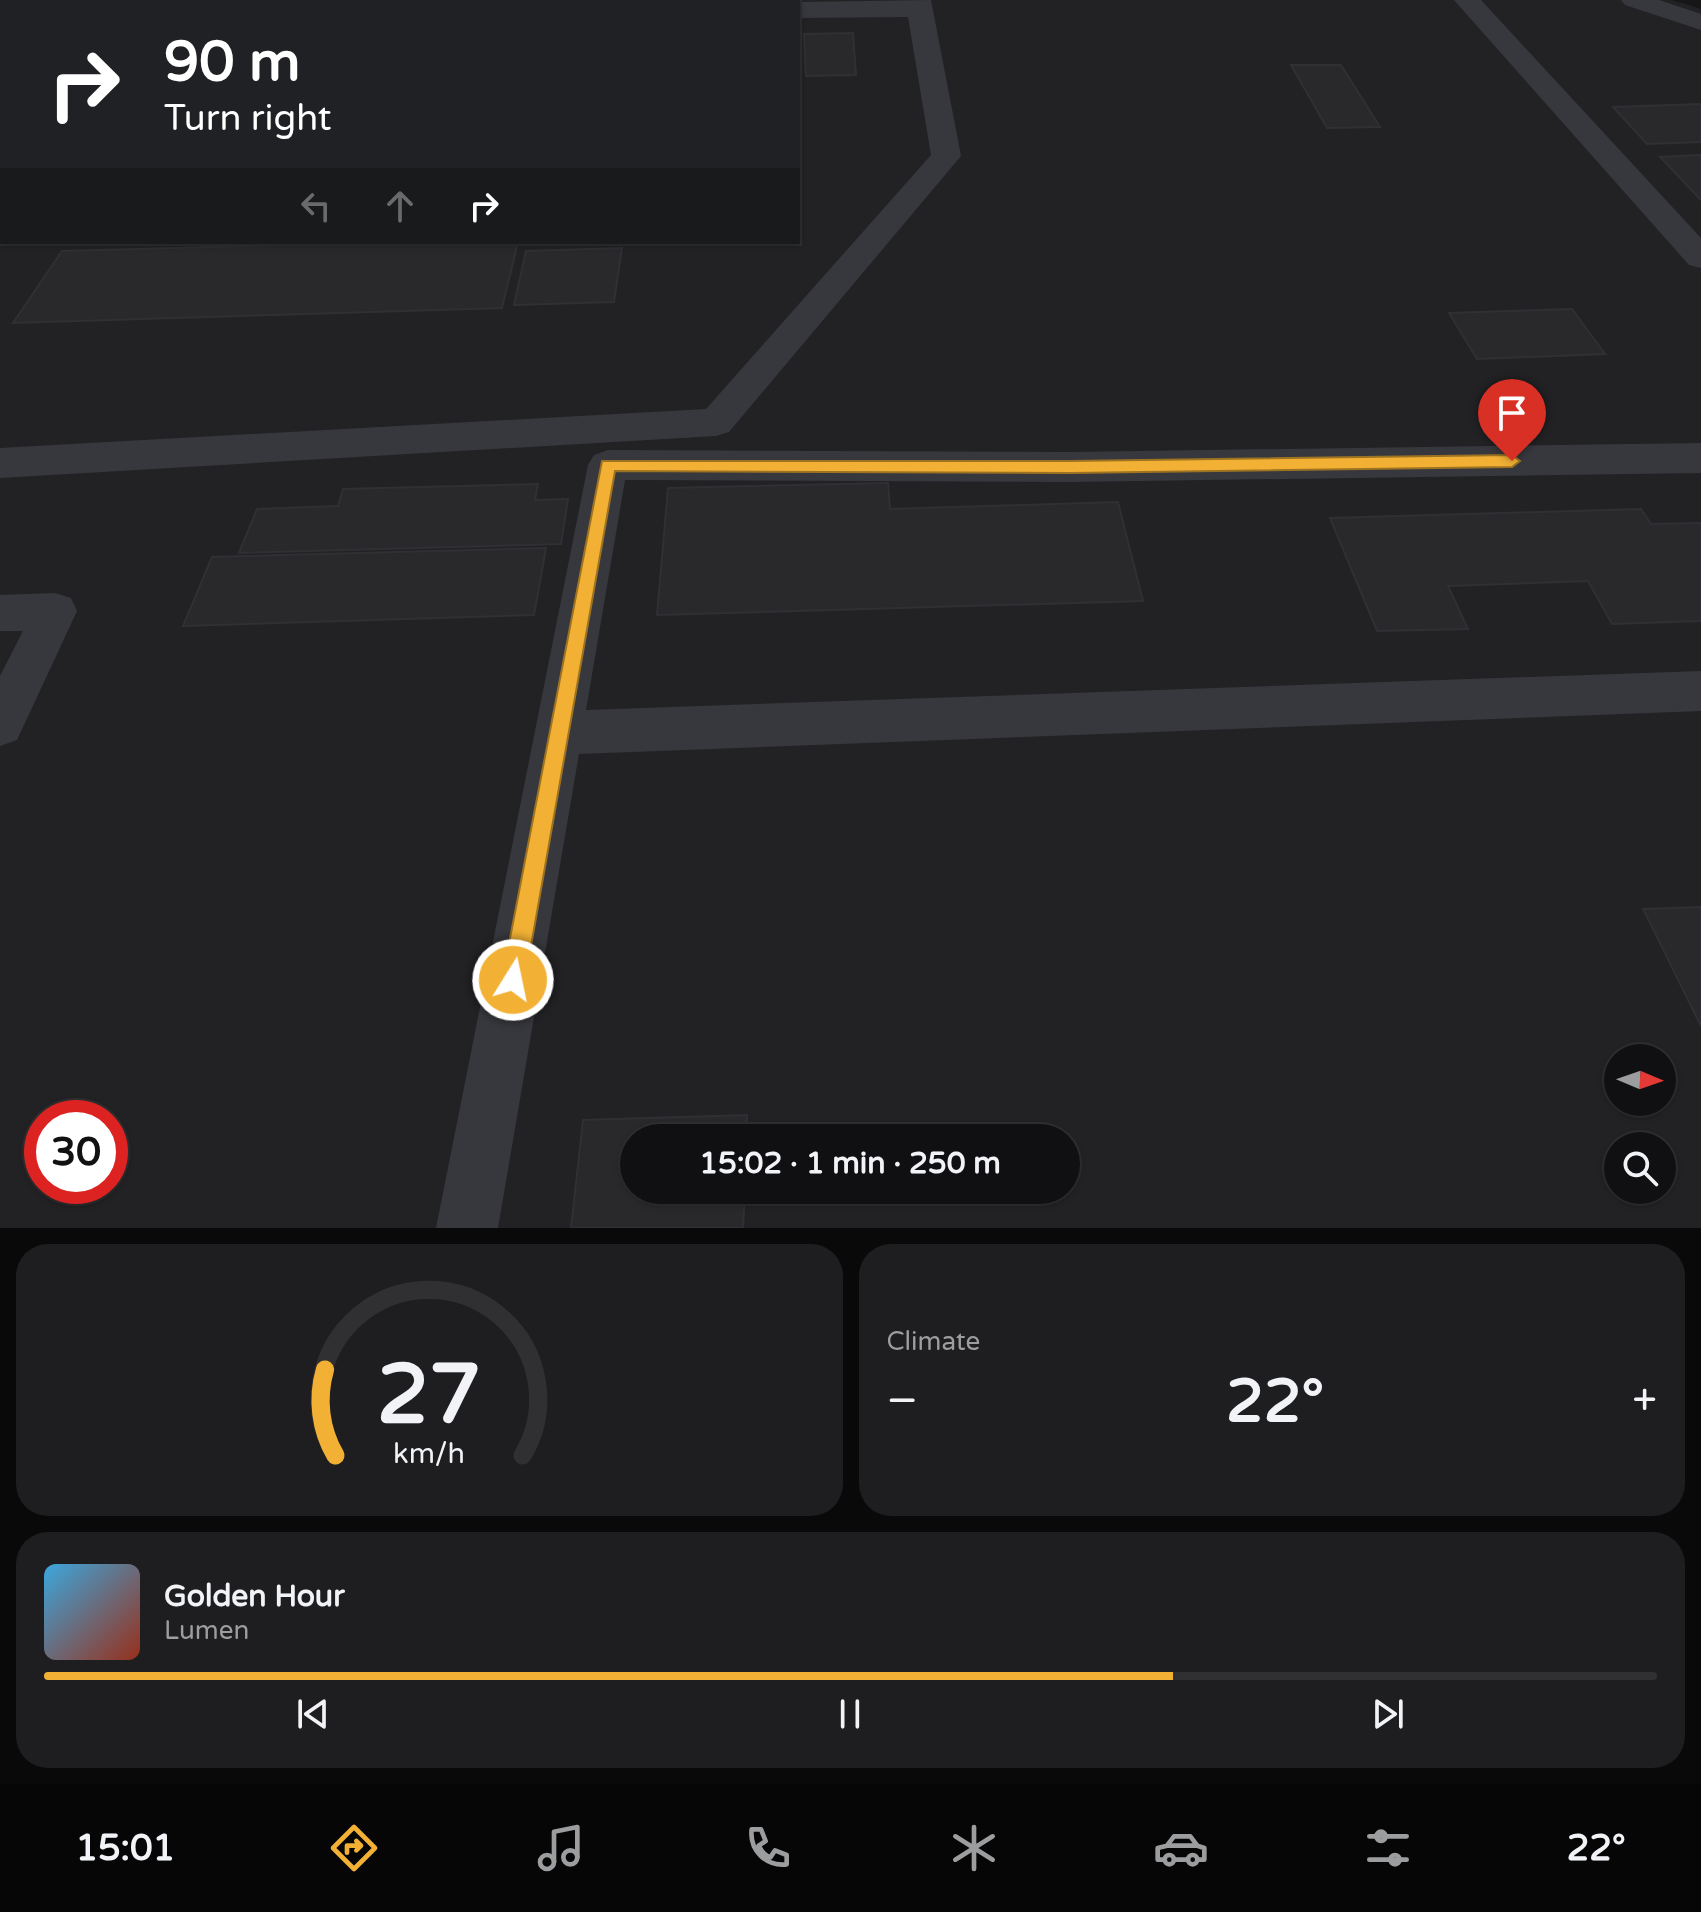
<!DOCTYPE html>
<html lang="en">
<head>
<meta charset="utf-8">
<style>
	body { margin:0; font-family:"Varela Round",sans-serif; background:#1e1e20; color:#f1f3f6; height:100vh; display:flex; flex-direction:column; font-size:30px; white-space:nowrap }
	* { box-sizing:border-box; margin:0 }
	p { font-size:26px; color:#9c9d9f }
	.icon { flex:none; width:44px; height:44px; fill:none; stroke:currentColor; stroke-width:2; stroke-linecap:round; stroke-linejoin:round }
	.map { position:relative; height:1228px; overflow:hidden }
	.side { display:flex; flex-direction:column; gap:16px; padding:16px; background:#09090a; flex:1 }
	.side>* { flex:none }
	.guide { position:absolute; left:0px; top:0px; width:800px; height:244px; box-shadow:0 2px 6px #0004,0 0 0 2px #303032; background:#202124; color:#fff; overflow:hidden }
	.needle { width:52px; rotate:92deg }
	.buttons { position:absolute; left:1604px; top:1044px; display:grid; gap:16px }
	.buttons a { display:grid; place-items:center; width:72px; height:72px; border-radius:50%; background:#101012; box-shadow:0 2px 6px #0004,0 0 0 2px #303032; font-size:40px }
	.speed { position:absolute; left:24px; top:1100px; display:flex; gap:16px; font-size:40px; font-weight:700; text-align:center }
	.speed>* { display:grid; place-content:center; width:104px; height:104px; border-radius:50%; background:#101012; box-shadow:0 2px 6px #0004,0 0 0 2px #303032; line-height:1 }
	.speed .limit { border:12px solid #d22; background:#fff; color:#111 }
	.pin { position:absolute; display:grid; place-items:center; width:68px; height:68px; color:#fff; margin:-82px -34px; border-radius:50% 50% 50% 0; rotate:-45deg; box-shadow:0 0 8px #0007 }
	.pin .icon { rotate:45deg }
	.me { position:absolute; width:88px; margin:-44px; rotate:10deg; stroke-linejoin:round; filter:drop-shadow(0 0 6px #0008) }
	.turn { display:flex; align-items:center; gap:28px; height:168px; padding:0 32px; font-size:36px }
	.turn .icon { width:104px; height:104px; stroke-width:2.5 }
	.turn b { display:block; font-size:56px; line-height:68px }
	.lanes { display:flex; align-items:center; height:76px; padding:0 32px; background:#0003; justify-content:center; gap:40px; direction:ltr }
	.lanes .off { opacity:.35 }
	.big { font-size:60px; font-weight:700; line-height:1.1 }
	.side .card { flex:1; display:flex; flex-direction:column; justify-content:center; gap:12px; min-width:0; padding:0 28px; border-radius:32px; background:#1e1e20 }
	.side .dial { align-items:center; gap:0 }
	.dial svg { height:208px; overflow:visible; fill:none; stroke:#303032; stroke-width:7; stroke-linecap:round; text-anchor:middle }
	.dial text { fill:#f1f3f6; stroke:none }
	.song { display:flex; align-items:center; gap:24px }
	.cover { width:96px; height:96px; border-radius:12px; background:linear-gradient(135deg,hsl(200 70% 55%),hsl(10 70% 35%)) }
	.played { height:8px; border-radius:4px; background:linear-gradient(90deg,#f2b134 70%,#303032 70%) }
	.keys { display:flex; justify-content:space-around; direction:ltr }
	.heat { display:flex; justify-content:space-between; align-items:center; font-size:44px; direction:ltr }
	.side .tiles { flex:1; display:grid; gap:16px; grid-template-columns:1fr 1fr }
	.card:last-child { grid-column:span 2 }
	.trip { position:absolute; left:620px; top:1124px; width:460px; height:80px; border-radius:40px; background:#101012; box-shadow:0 2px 6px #0004,0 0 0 2px #303032; font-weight:700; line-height:80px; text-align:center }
	.menu { display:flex; height:128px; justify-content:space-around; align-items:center; background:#060607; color:#9c9d9f }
	.menu .icon { width:56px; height:56px }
	.menu .current { color:#f2b134 }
	.menu b { font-size:36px; color:#f1f3f6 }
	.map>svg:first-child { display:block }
	.built { fill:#222225; fill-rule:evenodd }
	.building { fill:#29292c; stroke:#303034; stroke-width:2 }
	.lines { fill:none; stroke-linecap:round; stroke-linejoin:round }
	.minor { fill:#37383d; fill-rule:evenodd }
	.route { fill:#f2b134; stroke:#9d7322; stroke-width:2 }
</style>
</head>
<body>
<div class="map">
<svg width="1701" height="1228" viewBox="0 0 1701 1228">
	<rect width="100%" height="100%" fill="#161618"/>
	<path class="built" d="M0,0H1672L1701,9V1228H0ZM2,2H798V242H2ZM1618,1058H1662V1102H1618ZM42,1118H110V1186H42ZM634,1138H1066V1190H634ZM1618,1146H1662V1190H1618Z"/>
	<g class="building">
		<path d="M853,33L856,75L806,76L804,34Z"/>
		<path d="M1291,65H1341L1380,127L1327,128Z"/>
		<path d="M1701,104V142L1647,144L1613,107Z"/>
		<path d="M1701,155V200L1660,157Z"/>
		<path d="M392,242H518L502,308L13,323L62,251Z"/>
		<path d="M622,248L614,302L514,305L526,251Z"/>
		<path d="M1572,309L1605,354L1477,359L1449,313Z"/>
		<path d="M888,483L890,509L1118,502L1143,601L657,615L668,488Z"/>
		<path d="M538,484L535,500L568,499L561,544L239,553L257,509L338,506L343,489Z"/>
		<path d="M1641,509L1651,524L1701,523V621L1612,624L1588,581L1448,586L1468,629L1377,631L1330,518Z"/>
		<path d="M546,548L534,615L183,626L212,557Z"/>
		<path d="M1701,907V1026L1643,909Z"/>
		<path d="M747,1115L746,1138H634V1190H745L743,1228H571L583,1120Z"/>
	</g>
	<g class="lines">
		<g class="minor">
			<path d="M93,0H119L91,2Z"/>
			<rect x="511" y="0" width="26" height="2"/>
			<path d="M931,0L961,156L729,432L716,436L0,478V448L706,409L931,155L908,17L798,18V2Z"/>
			<path d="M1454,0H1481L1701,238V268L1689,265Z"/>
			<path d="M1621,0H1659L1701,14V30L1625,5Z"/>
			<rect x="0" y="25" width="2" height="16"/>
			<path d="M2,125V144L0,145V126Z"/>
			<path d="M1701,443V473L1070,482L625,480L586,710L1701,671V711L579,754L498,1228H436L588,465L594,455L608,450L1070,452Z"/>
			<path d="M55,593L71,598L77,611L17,740L0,746V676L23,631H0V595Z"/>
		</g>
	</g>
	<path class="route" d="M1512,455L1520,461L1512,467L1070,473L615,471L525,980L521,988L513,992L505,988L502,980L602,461H1070Z"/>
</svg>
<div class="buttons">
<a><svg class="needle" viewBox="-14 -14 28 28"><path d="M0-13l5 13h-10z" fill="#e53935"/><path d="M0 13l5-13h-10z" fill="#9c9d9f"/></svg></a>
<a><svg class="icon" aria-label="search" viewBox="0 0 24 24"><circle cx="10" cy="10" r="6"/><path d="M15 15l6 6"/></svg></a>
</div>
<div class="speed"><div class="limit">30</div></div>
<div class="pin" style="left:1512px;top:461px;background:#d93025"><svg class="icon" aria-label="arrive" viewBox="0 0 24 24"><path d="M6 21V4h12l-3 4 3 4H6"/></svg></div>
<svg class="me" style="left:513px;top:980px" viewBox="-20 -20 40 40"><circle r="17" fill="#f2b134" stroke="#fff" stroke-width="3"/><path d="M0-11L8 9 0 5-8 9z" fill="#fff"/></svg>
<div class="trip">15:02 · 1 min · 250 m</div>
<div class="guide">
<div class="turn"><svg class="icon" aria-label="right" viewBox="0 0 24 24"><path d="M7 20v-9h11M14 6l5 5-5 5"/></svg><div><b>90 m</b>Turn right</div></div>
<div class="lanes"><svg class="icon off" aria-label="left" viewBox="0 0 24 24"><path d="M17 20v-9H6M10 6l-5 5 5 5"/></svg><svg class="icon off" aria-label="ahead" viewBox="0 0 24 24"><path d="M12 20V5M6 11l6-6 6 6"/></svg><svg class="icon" aria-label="right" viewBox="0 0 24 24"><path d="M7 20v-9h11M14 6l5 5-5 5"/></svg></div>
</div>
</div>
<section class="side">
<div class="tiles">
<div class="card dial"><svg viewBox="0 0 100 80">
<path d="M14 69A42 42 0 1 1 86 69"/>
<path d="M14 69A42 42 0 0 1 10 36" stroke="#f2b134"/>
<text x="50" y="56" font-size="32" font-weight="700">27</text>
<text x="50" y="72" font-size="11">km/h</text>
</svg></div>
<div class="card"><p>Climate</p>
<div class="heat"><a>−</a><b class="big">22°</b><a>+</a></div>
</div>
<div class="card">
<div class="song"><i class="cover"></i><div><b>Golden Hour</b><p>Lumen</p></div></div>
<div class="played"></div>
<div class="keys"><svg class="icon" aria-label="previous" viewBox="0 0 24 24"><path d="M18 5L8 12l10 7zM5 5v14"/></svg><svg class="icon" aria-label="pause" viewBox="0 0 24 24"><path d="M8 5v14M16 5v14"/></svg><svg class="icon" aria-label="next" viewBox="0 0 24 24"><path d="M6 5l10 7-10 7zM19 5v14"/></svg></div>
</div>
</div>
</section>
<nav class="menu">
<b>15:01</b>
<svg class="icon current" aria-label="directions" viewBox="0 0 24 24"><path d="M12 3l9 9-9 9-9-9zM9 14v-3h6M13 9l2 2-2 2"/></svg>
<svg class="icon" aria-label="music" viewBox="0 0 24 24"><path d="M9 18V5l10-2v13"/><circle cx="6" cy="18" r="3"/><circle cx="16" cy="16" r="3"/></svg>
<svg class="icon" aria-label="phone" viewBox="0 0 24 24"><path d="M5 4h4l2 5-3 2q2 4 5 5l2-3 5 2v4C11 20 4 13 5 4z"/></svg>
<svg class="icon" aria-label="climate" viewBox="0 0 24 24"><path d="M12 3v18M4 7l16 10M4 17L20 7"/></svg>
<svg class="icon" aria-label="car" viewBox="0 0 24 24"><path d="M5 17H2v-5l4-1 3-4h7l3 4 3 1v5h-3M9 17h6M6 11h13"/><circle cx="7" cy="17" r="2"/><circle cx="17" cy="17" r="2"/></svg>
<svg class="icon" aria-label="filters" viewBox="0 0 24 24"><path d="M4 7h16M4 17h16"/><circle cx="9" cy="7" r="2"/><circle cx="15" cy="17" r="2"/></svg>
<b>22°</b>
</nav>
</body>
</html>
